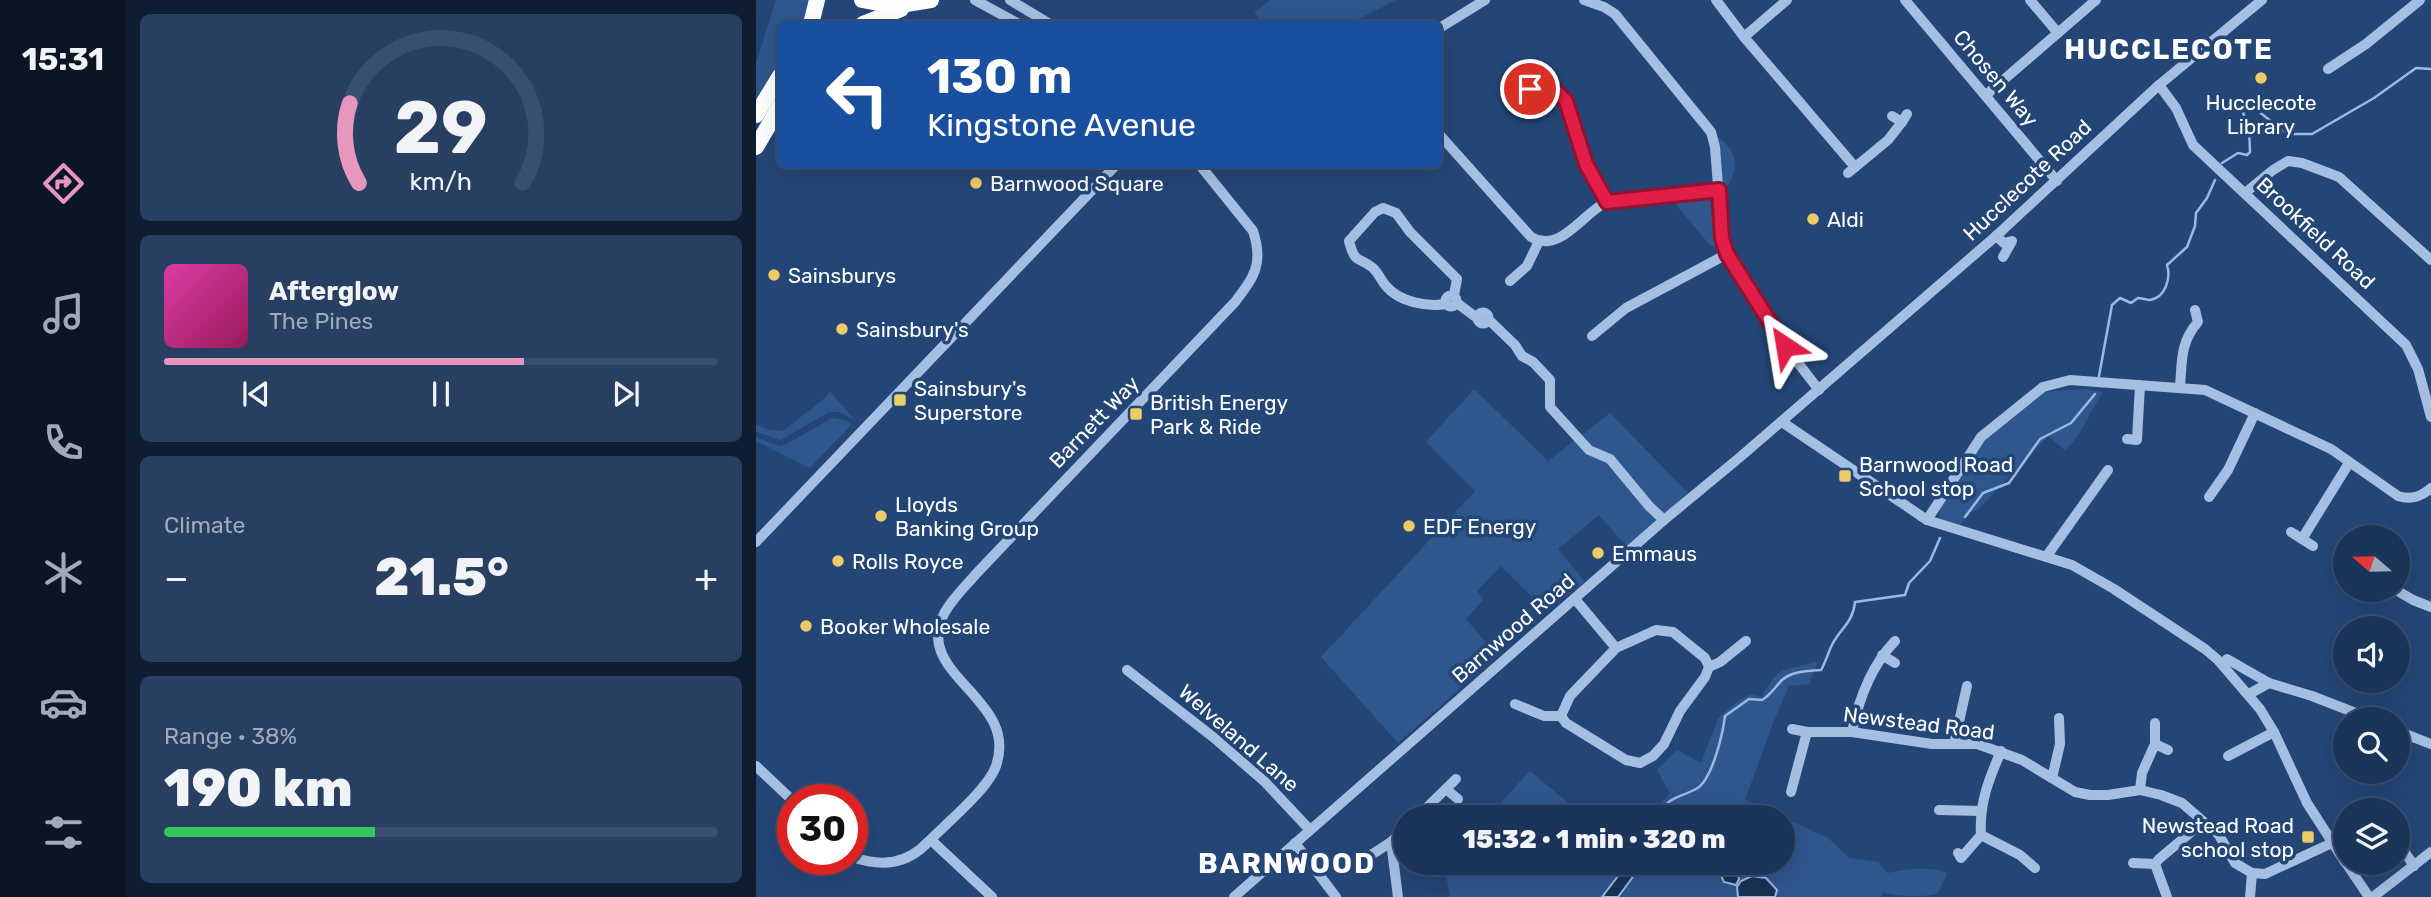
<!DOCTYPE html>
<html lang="en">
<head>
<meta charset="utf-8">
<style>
	body { margin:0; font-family:Rubik,sans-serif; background:#283f62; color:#f1f3f6; height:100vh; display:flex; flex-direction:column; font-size:26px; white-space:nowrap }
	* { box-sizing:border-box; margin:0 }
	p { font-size:23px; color:#a0aaba }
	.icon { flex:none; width:38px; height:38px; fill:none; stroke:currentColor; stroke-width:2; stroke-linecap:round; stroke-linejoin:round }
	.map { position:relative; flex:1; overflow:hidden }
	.details { display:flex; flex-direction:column; gap:14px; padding:14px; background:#0f1d31; width:630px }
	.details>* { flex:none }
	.guide { position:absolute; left:21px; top:21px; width:665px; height:147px; border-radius:10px; box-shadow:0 7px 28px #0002,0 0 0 2px #394f6f; background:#1a4fa0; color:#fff; overflow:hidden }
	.needle { width:46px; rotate:290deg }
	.fabs { position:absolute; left:1577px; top:525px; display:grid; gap:14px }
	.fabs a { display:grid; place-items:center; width:77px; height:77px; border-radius:50%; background:#1b3459; box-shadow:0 7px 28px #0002,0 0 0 2px #394f6f; font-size:35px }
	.speed { position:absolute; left:21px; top:784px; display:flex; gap:14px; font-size:35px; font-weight:700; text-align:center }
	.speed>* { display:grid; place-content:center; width:91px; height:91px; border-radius:50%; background:#1b3459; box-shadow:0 7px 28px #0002,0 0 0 2px #394f6f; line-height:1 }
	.speed .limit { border:10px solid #d22; background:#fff; color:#111 }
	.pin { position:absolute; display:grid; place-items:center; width:60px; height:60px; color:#fff; margin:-30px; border:4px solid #fff; border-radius:50%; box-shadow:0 2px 7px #0007 }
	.me { position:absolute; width:77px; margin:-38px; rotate:327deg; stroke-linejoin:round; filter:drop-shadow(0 0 5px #0008) }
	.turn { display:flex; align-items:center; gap:24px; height:147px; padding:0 35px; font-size:32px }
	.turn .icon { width:91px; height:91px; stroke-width:2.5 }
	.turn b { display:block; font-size:49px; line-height:60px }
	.big { font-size:52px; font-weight:800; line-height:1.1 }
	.details .tile { flex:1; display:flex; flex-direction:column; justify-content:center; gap:10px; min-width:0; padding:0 24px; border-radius:10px; background:#283f62 }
	.details .dial { align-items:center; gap:0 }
	.dial svg { height:182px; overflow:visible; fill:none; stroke:#394f6f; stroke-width:7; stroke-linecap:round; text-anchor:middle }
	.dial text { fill:#f1f3f6; stroke:none }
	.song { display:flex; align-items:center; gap:21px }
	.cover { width:84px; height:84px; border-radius:10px; background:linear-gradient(135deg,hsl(320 70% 55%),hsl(330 70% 35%)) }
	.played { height:7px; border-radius:4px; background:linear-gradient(90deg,#e797bd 65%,#394f6f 65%) }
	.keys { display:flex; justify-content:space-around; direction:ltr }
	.heat { display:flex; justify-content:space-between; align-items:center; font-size:38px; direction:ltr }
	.charge { height:10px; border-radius:5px; background:linear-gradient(90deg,#34c759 38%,#394f6f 0) }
	.trip { position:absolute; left:637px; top:805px; width:402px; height:70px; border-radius:35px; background:#1b3459; box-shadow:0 7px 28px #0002,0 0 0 2px #394f6f; font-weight:800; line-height:70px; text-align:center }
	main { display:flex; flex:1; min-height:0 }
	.dock { display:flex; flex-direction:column; width:126px; justify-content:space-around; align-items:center; background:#0b1524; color:#a0aaba }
	.dock .icon { width:49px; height:49px }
	.dock .current { color:#e797bd }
	.dock b { font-size:32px; color:#f1f3f6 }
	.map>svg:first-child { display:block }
	.green { fill:#2e578e }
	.water { fill:#183257; stroke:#99bae4; stroke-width:2 }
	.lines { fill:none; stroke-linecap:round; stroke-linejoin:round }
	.stream { stroke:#99bae4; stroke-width:2.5 }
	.minor { stroke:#a5bfe3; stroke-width:10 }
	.highway { stroke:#fff; stroke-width:16 }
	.route-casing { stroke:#92132f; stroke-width:18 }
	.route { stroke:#e11d48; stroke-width:12 }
	.poi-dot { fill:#edcb69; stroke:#244677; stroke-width:2.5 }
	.labels { text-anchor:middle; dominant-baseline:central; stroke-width:7; stroke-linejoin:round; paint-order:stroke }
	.street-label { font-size:21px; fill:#fff; stroke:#244677 }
	.poi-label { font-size:21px; fill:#fff; stroke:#244677; text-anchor:start }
	.district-label { font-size:28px; font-weight:bold; letter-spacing:2px; fill:#fff; stroke:#244677 }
</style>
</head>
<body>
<main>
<nav class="dock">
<b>15:31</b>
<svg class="icon current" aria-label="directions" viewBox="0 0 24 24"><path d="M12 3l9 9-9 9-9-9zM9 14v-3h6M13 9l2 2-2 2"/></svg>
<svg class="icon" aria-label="music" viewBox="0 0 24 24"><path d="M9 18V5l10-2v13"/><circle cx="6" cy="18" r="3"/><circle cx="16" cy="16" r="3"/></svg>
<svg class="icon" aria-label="phone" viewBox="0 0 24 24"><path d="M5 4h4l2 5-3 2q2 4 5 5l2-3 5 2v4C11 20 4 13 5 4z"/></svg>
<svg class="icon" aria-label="climate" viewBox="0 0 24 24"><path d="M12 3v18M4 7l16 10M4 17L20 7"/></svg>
<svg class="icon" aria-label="car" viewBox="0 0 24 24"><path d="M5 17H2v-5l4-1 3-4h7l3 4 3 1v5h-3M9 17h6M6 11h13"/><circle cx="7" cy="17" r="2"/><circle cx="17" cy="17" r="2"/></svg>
<svg class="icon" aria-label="filters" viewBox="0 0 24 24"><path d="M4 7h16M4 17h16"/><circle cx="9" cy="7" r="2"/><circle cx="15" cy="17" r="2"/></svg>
</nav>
<section class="details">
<div class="tile dial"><svg viewBox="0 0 100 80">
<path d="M14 69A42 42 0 1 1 86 69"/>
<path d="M14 69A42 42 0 0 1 10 34" stroke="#e797bd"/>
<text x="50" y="56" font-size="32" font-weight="700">29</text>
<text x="50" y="72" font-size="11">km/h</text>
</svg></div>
<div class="tile">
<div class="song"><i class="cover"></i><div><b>Afterglow</b><p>The Pines</p></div></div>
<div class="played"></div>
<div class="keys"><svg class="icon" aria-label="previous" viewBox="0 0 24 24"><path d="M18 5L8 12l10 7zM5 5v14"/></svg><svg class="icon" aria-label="pause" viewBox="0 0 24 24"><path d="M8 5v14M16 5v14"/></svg><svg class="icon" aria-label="next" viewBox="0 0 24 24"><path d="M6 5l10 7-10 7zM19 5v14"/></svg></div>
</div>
<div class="tile"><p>Climate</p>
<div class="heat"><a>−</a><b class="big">21.5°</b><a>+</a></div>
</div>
<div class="tile"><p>Range · 38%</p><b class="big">190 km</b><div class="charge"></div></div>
</section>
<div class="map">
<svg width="1675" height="897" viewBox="0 0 1675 897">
	<rect width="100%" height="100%" fill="#244677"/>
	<g class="green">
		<path d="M20,0H55L49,24H24V67L0,106V63Z"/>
		<path d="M514,0H640L593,24H509L498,13Z"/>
		<path d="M955,132C984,150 986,171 964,196L971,254L953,244L912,195L964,191Z"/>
		<path d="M718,389L792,461L854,413L932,493L871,547L843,515L802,549L829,582L800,604L792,594L775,596L745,566L721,591L727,600L710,619L741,656L642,743L565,657L719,491L670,442Z"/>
		<path d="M1329,389L1347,392C1336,408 1323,440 1309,450L1292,436L1222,510L1215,512L1201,528L1182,522L1185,502L1227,442L1289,392Z"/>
		<path d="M74,392L100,421L84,412H73L25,440L0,432V424L13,430L27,431L68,399Z"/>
		<path d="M76,418L89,420L96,424L54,468L0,441V437L23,446L31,444Z"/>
		<path d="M1062,661L1053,684L1033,686L1017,723L989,800L1027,817H849C877,816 895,817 914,793L901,770L921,750L945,763L962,719L978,704L994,694L1006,697C1023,662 1031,672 1062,661Z"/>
		<path d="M774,771L816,806L846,817H731Z"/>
		<path d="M1027,817L1072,838L1093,858L1123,862L1131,873C1152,869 1171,865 1191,873C1188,879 1185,889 1180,894C1171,897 1137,897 1127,892L1125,897H694L688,865L690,863H1027Z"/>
	</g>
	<g class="water">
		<path d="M872,863H887L862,897H846Z"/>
		<path d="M964,863H976L981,868L983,879L980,885L968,882L962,869Z"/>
		<path d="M996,876L1010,878L1021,890L1019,897H982L981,887L985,881Z"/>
	</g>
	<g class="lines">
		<g class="stream">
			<path d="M1466,163L1482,153L1491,155L1494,152L1493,128L1486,110L1494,105L1532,134H1556L1618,98L1660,68L1675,69"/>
			<path d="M1343,376L1356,305L1364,298L1375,303L1382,298C1386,298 1390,300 1394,300C1410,297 1415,278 1411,265L1431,247L1439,226L1440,213L1451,198L1459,180"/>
			<path d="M1209,517L1227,493L1253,483L1284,439L1315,423L1339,394"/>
			<path d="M900,817C913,796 921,799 940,789C956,781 967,733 969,716L993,699L1006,700C1015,695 1019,687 1026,680C1036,671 1052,671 1065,670C1070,662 1072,652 1077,643C1086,627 1097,622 1099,602L1149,595L1153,583L1174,561L1184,538"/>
			<path d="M996,876V870"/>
		</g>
		<g class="minor">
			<path d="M219,0L263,24"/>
			<path d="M254,0L294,24"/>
			<path d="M828,0L848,7L859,14L955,132L959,147L966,238L971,254L1029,346L1063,390"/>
			<path d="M960,0L988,37L1099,167"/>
			<path d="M1149,0L1301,181"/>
			<path d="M1274,0L1302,33"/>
			<path d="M682,29L729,0"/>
			<path d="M988,37L1031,0"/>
			<path d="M1572,69L1610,44L1664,0"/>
			<path d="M1403,85L1420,108L1437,145L1650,345L1662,369L1675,417"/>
			<path d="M760,94L774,89L798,90L810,101L830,164L851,202"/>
			<path d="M1230,95L1340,0"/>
			<path d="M1136,116L1146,122L1151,114"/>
			<path d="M682,133L775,237C804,254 826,214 849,203C868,194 894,199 914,196C931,194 946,191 963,190"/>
			<path d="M1092,173L1132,140L1146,122"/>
			<path d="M1489,193L1517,170L1532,161L1546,163L1583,177L1675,260"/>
			<path d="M1240,236L1248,243L1256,241L1247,257"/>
			<path d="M754,281L771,266L783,241"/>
			<circle cx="695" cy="301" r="5.5"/>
			<path d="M701,303L721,318"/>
			<path d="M690,304C671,307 643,302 630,286C625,280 623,274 617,268C603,256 599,265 593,241L619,212L627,208L640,213L654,232L701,279L698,295"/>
			<circle cx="727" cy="318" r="5.5"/>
			<path d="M732,319L759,345L766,356L777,362L794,380V407L833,450L854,459L893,506L908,520"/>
			<path d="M836,336L870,308L971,254"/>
			<path d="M1424,387C1426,362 1424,342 1442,322L1439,310"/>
			<path d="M1026,422L1171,520L1316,565L1358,589L1449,649L1462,660L1504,709L1518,732L1551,803L1589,862"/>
			<path d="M1371,439L1381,440L1384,385"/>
			<path d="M1453,497L1472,470L1499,413"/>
			<path d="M1171,520L1225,437L1287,387L1314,380L1449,390L1575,449L1642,496C1655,500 1665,497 1675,488"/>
			<path d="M1535,532L1557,546"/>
			<path d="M1546,539L1593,463"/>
			<path d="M0,542L361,164"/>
			<path d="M1290,557L1352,470"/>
			<path d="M1640,590L1657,600L1675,607"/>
			<path d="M819,599L860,648"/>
			<path d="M900,630L917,632L949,658L953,667L949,677L924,711L908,744L897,756L884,763L870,760L810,723L805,716L814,696L860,648Z"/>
			<path d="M1126,655L1139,663"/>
			<path d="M1471,659L1513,683"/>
			<path d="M953,667L964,662L990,641"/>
			<path d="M371,670L457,737L509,782L554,830"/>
			<path d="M1493,694L1513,683L1556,696L1615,719"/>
			<path d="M759,704L788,716H805"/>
			<path d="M1036,729L1051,732"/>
			<path d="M1642,731L1675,744"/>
			<path d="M1096,732C1103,698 1115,666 1139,641"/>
			<path d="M1198,744L1211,686"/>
			<path d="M1399,744L1412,750"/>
			<path d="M1472,756L1518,732"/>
			<path d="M0,766L37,801"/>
			<path d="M1296,778L1304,744L1303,718"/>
			<path d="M690,789L702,799"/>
			<path d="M1384,790L1386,773L1399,744V723"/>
			<path d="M1035,792L1051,732H1096L1176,744H1221L1266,760L1319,792L1334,795H1352L1384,790L1405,795L1426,803L1463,835L1479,863L1496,873L1509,874L1576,843"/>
			<path d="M1183,810L1225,811"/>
			<path d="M661,817L700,779"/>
			<path d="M1225,835L1264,855L1279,868"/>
			<path d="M175,840L236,897"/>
			<path d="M1642,842L1658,866"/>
			<path d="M539,843L580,897"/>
			<path d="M1202,853L1205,858L1225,835C1223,803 1233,779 1245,751"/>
			<path d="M96,857C126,867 151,865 173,841C191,823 232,789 240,766C264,697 154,675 189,612C197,598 209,587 219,575C238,555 258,534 277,514C344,443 412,373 479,302C498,277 508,264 497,231L443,164"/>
			<path d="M609,859L635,842"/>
			<path d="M1377,863L1399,864"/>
			<path d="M1590,863L1613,897"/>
			<path d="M478,897L908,520L983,458L1240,236L1403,85L1506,0"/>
			<path d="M642,897L635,842L649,828"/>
			<path d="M1411,897L1399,864L1403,859L1447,822"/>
			<path d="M1494,897L1496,873"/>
			<path d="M1617,897L1675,852"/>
		</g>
		<g class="highway">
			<path d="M106,0L138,6L175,0"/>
			<path d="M55,24L61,0"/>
			<path d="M107,24L145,9"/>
			<path d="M0,115L24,76"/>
			<path d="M0,147L24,106"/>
		</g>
	</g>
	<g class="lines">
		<defs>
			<path id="route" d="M774,89L799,90L810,101L830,164L851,202L963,190L966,238L971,254L1029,346"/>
		</defs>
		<use href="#route" class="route-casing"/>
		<use href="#route" class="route"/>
	</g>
	<g class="poi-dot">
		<circle cx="1505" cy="78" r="7"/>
		<circle cx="220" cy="183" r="7"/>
		<circle cx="1057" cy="219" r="7"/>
		<circle cx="18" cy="275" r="7"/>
		<circle cx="86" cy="329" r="7"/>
		<rect x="137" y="393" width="14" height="14" rx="3.5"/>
		<rect x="373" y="407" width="14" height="14" rx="3.5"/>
		<rect x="1082" y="469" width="14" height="14" rx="3.5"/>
		<circle cx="125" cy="516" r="7"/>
		<circle cx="653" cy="526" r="7"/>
		<circle cx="842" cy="553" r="7"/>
		<circle cx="82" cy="561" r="7"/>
		<circle cx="50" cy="626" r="7"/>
		<rect x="1545" y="830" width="14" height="14" rx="3.5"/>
	</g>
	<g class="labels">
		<g class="street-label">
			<text transform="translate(1240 78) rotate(50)">Chosen Way</text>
			<text transform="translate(1271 180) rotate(-43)">Hucclecote Road</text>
			<text transform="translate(1560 233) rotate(43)">Brookfield Road</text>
			<text transform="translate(338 422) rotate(-46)">Barnett Way</text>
			<text transform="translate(757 628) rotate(-41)">Barnwood Road</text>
			<text transform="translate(1163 723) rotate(7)">Newstead Road</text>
			<text transform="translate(483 738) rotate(41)">Welveland Lane</text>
		</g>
		<g class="poi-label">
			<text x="1505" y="102" text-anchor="middle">Hucclecote<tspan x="1505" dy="24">Library</tspan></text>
			<text x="234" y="183">Barnwood Square</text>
			<text x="1071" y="219">Aldi</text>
			<text x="32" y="275">Sainsburys</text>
			<text x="100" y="329">Sainsbury's</text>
			<text x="158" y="388">Sainsbury's<tspan x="158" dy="24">Superstore</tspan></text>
			<text x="394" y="402">British Energy<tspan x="394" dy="24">Park &amp; Ride</tspan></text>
			<text x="1103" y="464">Barnwood Road<tspan x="1103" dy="24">School stop</tspan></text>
			<text x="139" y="504">Lloyds<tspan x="139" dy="24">Banking Group</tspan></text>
			<text x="667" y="526">EDF Energy</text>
			<text x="856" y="553">Emmaus</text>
			<text x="96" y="561">Rolls Royce</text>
			<text x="64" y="626">Booker Wholesale</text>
			<text x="1538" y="825" text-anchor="end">Newstead Road<tspan x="1538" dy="24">school stop</tspan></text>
		</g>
		<g class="district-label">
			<text x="1413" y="49">HUCCLECOTE</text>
			<text x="531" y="863">BARNWOOD</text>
		</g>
	</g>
</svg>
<div class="fabs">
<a><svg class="needle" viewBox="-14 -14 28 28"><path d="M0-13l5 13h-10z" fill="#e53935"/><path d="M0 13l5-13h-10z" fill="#a0aaba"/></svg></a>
<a><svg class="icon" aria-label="sound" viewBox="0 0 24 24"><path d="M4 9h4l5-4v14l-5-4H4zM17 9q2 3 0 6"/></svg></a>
<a><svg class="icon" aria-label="search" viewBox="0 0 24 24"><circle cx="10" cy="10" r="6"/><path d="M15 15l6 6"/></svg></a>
<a><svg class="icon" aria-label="layers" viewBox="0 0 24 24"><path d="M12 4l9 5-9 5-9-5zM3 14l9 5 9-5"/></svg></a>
</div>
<div class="speed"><div class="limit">30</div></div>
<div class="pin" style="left:774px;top:89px;background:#d93025"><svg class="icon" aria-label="arrive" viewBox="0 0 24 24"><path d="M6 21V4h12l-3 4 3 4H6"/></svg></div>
<svg class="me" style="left:1029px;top:346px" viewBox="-20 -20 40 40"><path d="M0-17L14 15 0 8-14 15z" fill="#e11d48" stroke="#fff" stroke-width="4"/></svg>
<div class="trip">15:32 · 1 min · 320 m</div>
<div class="guide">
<div class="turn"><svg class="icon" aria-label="left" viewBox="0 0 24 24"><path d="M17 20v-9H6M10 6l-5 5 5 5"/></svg><div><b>130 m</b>Kingstone Avenue</div></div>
</div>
</div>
</main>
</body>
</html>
